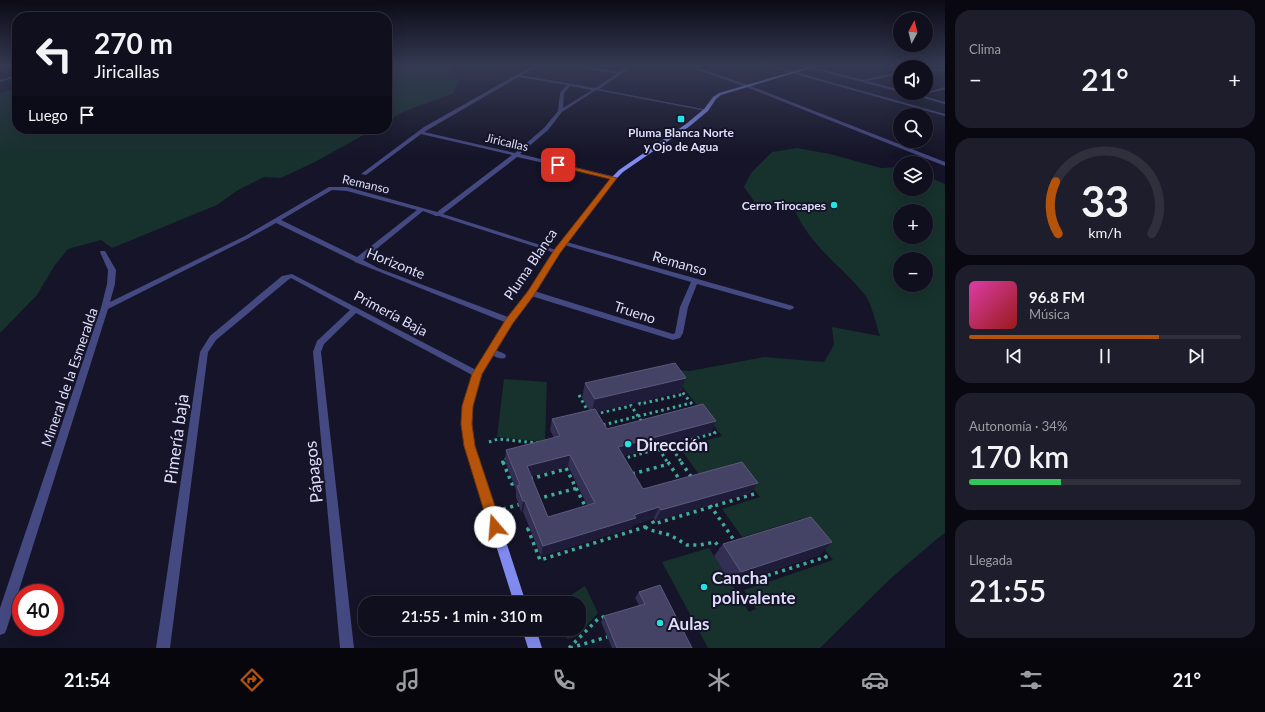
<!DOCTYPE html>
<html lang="es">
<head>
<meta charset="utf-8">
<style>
	body { margin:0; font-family:Lato,sans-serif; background:#1e1d2b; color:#f1f3f6; height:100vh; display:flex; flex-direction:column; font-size:15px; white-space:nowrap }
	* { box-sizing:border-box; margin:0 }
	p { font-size:13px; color:#9c9ca4 }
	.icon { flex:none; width:22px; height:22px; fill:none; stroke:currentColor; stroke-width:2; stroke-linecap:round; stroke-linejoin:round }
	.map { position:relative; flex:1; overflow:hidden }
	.sheet { display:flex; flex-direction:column; gap:10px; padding:10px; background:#090810; width:320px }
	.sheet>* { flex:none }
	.banner { position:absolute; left:12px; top:12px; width:380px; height:122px; border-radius:16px; box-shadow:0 4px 16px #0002,0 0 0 1px #302f3c; background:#100f1e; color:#f1f3f6; overflow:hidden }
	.needle { width:26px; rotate:7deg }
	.tools { position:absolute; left:893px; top:12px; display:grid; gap:8px }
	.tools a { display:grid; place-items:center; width:40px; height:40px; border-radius:50%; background:#100f1e; box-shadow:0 4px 16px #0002,0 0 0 1px #302f3c; font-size:20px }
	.speed { position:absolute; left:12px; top:584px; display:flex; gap:8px; font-size:20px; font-weight:700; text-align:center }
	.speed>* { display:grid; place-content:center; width:52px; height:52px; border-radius:50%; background:#100f1e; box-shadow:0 4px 16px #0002,0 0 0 1px #302f3c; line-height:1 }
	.speed .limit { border:6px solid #d22; background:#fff; color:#111 }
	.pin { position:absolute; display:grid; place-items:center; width:34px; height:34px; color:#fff; margin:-17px; border-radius:8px; box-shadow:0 2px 6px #0006 }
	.me { position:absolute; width:44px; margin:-22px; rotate:342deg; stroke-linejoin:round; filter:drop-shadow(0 0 3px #0008) }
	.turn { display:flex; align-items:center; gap:14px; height:84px; padding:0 16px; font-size:18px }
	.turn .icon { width:52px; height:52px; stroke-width:2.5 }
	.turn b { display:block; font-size:28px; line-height:34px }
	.then { display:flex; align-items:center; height:38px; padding:0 16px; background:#0003; gap:8px; font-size:15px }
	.big { font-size:30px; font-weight:600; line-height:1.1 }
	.sheet .tile { flex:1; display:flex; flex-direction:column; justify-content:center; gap:6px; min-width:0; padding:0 14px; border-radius:16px; background:#1e1d2b }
	.sheet .dial { align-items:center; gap:0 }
	.dial svg { height:104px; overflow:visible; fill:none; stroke:#302f3c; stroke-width:7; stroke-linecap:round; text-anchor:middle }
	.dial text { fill:#f1f3f6; stroke:none }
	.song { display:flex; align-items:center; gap:12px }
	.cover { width:48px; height:48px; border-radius:6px; background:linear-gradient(135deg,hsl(320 70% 55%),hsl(0 70% 35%)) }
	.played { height:4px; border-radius:2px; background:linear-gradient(90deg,#b45309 70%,#302f3c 70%) }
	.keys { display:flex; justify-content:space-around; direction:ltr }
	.heat { display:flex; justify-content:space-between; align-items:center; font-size:22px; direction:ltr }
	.charge { height:6px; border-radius:3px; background:linear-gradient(90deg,#34c759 34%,#302f3c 0) }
	.trip { position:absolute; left:358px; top:596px; width:228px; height:40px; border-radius:16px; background:#100f1e; box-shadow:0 4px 16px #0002,0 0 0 1px #302f3c; font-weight:600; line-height:40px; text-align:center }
	.menu { display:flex; height:64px; justify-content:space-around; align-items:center; background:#06060c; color:#9c9ca4 }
	.menu .icon { width:28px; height:28px }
	.menu .active { color:#b45309 }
	.menu b { font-size:18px; color:#f1f3f6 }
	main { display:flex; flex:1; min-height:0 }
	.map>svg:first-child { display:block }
	.green { fill:#17312d; fill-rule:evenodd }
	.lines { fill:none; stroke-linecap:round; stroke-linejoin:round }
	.path-far1 { stroke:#40ad9a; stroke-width:3; stroke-dasharray:2.5 3.5; stroke-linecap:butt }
	.path { stroke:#40ad9a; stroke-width:3.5; stroke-dasharray:3 4.5; stroke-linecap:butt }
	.lane { fill:#454981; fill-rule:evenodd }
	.street { fill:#454981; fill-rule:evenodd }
	.secondary { fill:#818bef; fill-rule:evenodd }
	.wall { fill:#322f53; fill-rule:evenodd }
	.shaded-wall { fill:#1f1c3a }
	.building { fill:#444265; stroke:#5c5a7c; fill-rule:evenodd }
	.route { fill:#b45309; stroke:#753606 }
	.poi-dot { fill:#22e3e1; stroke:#151428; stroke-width:1.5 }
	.labels { text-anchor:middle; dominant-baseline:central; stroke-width:4; stroke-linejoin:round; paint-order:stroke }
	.far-poi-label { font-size:12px; font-weight:bold; fill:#dedefb; stroke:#151428 }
	.far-street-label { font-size:12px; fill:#dedefb; stroke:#151428 }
	.street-label { font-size:14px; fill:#dedefb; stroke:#151428 }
	.near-street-label { font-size:17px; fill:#dedefb; stroke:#151428 }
	.near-poi-label { font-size:17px; font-weight:bold; fill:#dedefb; stroke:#151428; text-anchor:start }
</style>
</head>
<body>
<main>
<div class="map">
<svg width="945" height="648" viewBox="0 0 945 648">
	<rect width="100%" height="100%" fill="#151428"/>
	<g class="green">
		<path d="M387,65H456L452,67L458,81L454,93L405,111L387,121Z"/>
		<path d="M17,88V129H374L315,162L281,178L264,177L238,190L217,205L112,248L101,240L68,249L55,265L37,295L0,333V93Z"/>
		<path d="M797,148L830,154L881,168L900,167V189H926V176L945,184V533L938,538L890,579L820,648H708L662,562L709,548L749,612L756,609L744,590L833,560L801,519L742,537L722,509L760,497L736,466L700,476L680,448L722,436L668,369L690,371L764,357L824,362L834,345L832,327L880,336C876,325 872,304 865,295C841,265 809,246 794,208L756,204L744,187L751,173L772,152ZM900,211H926V237H900ZM900,259H926V285H900Z"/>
		<path d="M504,379L547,382L545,442L497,437Z"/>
		<path d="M585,586L598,613L577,636L568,639L557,629H579V603H559Z"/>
	</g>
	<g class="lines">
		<g class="path-far1">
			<path d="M679,388L696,409"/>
			<path d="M579,395L589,413"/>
			<path d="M639,402L640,404L684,394"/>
			<path d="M630,404L642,422"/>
			<path d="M595,414L631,406"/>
			<path d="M603,425L691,403"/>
			<path d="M489,442L498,439L538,443"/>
			<path d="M669,444L682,463"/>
			<path d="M659,449L668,463"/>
			<path d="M622,459L715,433L710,427"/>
			<path d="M503,463L502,460L507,459"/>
		</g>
		<g class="path">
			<path d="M503,462L512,484L516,483"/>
			<path d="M668,462L681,482"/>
			<path d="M681,462L692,478"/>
			<path d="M566,468L586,508"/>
			<path d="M736,470L754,494L654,524L639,497Z"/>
			<path d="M632,474L669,464"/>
			<path d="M530,479L566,469"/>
			<path d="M537,499L581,487"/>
			<path d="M629,500L645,527L540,560L528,529Z"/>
			<path d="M710,505L736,543"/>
			<path d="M503,509L521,504"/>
			<path d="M645,527L650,530L670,535L687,545H700L715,542L722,550"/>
			<path d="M741,579L744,583L826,557L820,550"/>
			<path d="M569,648L598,619L606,616"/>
			<path d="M570,648L607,637"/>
		</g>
		<g class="lane">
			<path d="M587,67L620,72L622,73L620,74L586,69Z"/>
			<path d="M491,348L505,354L506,356L505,358C500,360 490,355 487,351L488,349Z"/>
		</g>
		<g class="street">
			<path d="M0,65H4L0,67Z"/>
			<path d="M537,65H542L521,75L595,88L631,65H635L599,89L708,110L706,111L596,90L562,112L548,130L520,154L616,177V179L517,157L443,214L559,251V253H555L439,216H435L434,215L423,211L363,260L378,268L513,319L514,321L513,323H507L355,262L354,261L276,223L249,238L108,309L7,628L5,633L0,635V608L101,308L107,284L108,270L100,252L101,251H105L116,270L115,284L110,302L245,236L329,187H347L437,212L512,155L421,134L366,175L361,174L424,127L516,75ZM518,77L567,85L560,93L558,111L544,128L515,153L424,132ZM570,86L592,90L563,108L564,93ZM332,190L347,191L417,210L357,257L281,220Z"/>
			<path d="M683,65H689L748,85L945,162V166L746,87Z"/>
			<path d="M763,65H770L945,114V116Z"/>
			<path d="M804,65L863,80L900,72V74L867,81L900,90V92L797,65Z"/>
			<path d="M945,69V71L926,72V70Z"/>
			<path d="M17,75V77L0,82V80Z"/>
			<path d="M945,87V89L926,94L924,93Z"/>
			<path d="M906,93H913L945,102V104Z"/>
			<path d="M563,241L793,306L794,308L790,310L697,284L688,307L683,333L680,338L673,340L670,339L528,295L527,293L528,291H534L673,334L675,333L680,307L691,282L561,244L560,243Z"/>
			<path d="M292,274L480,372L481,374L480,376H474L356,313L324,344L321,352L354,648H340L313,352L317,341L350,310L291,278L288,280L216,340L208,352L170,648H156L200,352L210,336L282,276Z"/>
		</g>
		<g class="secondary">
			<path d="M815,65H821L721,95L716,99L708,111L690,126L623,172L616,179L560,253L534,295L513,323L481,374L473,406L471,424L475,446L526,603H514L465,446L461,424L463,406L473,374L507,319L528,292L555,251L612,177L619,170L686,124L704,109L713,97L719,93Z"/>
			<path d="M522,629H536L542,648H528Z"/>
		</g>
	</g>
	<g class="wall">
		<path d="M585,383L680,392L597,412L607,429L716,421L711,432L623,456L643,489L750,493L655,521L654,518L633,525L631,528L541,556L523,512H521L516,497V490L505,461L506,450L554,438L550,430L552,419L589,410L582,398ZM568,466L587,505L548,517L531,476Z"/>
		<path d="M723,544L820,555L731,584L714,556Z"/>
		<path d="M639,592L692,648H612L601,622L604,616L639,605L635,598Z"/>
	</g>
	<g class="shaded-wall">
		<path d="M686,378L680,392L591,414L595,399Z"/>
		<path d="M716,421L711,432L615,458L618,447Z"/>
		<path d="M570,455L568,466L526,477L527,466Z"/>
		<path d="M758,483L750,493L655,521L661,510Z"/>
		<path d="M523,501H525L523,512H521Z"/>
		<path d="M659,507L654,518L633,525L631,528L541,556L543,546Z"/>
		<path d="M832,542L820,555L731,584L741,572Z"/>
	</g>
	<g class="building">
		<path d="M675,363L686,378L595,399L585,383Z"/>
		<path d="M703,404L716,421L618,447L643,489L742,462L758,483L661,510L659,507L634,515L636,518L543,546L525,501H523L517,486L520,485L506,450L560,436L552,419L595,409L607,429ZM570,455L595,503L548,517L527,466Z"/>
		<path d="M811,517L832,542L741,572L723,544Z"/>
		<path d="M660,585L692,648H617L604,616L645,604L639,592Z"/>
	</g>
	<linearGradient id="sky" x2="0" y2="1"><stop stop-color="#0c0b16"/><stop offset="0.42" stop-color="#353a53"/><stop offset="1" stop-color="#353a53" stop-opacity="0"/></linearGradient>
	<rect width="945" height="156" fill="url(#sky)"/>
	<path class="route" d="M556,163L617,178L560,253L534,295L513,323L482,374L473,406L472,424L475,446L502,527L500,532L495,533L491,532L489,527L464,446L461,424L462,406L472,374L506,319L528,291L554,250L610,179L556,166Z"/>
	<g class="poi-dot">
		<rect x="677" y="115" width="8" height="8" rx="2"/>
		<circle cx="834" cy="205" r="4"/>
		<circle cx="628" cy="444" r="4"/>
		<circle cx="704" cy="587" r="4"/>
		<circle cx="660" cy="623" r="4"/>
	</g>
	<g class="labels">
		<g class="far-poi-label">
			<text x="681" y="132">Pluma Blanca Norte<tspan x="681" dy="14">y Ojo de Agua</tspan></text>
			<text x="826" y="205" text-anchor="end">Cerro Tirocapes</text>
		</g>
		<g class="far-street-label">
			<text transform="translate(507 142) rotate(13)">Jiricallas</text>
			<text transform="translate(366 184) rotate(13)">Remanso</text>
		</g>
		<g class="street-label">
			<text transform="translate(396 263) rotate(22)">Horizonte</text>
			<text transform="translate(680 263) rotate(16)">Remanso</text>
			<text transform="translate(530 264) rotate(-56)">Pluma Blanca</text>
			<text transform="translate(635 312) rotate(18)">Trueno</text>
			<text transform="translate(391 313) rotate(28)">Primería Baja</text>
			<text transform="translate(69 377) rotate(-71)">Mineral de la Esmeralda</text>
		</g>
		<g class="near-street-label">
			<text transform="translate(176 439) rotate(-82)">Pimería baja</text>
			<text transform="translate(313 472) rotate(-96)">Pápagos</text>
		</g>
		<g class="near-poi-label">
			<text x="636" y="444">Dirección</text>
			<text x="712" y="577">Cancha<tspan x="712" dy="20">polivalente</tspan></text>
			<text x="668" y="623">Aulas</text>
		</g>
	</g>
</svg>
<div class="tools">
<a><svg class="needle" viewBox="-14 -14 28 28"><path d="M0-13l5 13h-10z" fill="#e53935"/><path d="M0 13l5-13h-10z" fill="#9c9ca4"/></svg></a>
<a><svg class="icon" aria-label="sound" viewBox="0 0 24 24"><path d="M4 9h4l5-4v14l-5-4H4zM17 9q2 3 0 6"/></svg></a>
<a><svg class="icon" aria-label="search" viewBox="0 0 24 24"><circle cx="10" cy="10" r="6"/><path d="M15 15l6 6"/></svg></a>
<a><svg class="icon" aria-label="layers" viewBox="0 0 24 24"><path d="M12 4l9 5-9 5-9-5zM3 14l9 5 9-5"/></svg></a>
<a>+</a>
<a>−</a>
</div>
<div class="speed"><div class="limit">40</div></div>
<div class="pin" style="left:558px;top:165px;background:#d93025"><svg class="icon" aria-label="arrive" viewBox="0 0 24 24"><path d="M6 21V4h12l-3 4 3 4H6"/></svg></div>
<svg class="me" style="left:495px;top:527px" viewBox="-20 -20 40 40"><circle r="19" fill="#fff"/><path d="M0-13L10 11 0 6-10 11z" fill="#b45309"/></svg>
<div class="trip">21:55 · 1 min · 310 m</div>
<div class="banner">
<div class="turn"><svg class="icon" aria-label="left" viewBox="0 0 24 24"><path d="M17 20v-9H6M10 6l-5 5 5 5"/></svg><div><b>270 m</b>Jiricallas</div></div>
<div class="then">Luego<svg class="icon" aria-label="arrive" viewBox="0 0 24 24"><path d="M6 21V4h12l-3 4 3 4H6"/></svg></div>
</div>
</div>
<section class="sheet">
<div class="tile"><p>Clima</p>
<div class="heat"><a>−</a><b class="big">21°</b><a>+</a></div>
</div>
<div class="tile dial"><svg viewBox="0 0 100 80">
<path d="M14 69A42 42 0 1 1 86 69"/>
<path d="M14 69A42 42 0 0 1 12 29" stroke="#b45309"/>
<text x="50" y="56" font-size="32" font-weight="700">33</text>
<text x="50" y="72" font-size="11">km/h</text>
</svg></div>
<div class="tile">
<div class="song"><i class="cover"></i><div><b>96.8 FM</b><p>Música</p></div></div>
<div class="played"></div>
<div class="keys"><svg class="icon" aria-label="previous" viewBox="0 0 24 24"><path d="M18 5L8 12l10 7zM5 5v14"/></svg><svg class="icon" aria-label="pause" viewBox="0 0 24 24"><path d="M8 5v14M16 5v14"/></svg><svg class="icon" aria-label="next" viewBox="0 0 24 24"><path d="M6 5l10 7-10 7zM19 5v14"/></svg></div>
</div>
<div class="tile"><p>Autonomía · 34%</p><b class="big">170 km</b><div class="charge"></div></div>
<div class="tile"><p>Llegada</p><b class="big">21:55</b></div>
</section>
</main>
<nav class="menu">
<b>21:54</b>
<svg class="icon active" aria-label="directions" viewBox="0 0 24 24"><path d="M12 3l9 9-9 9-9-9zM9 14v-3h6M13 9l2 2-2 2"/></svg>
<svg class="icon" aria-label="music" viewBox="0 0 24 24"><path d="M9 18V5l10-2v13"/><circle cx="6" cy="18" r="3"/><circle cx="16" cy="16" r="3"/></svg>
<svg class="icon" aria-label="phone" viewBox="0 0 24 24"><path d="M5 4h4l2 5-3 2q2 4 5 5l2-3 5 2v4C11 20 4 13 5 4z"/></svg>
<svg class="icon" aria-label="climate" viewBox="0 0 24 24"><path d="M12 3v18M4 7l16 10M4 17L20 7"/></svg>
<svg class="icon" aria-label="car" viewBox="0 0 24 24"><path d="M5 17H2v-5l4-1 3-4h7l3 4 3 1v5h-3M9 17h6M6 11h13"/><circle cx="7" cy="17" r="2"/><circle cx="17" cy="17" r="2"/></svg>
<svg class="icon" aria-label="filters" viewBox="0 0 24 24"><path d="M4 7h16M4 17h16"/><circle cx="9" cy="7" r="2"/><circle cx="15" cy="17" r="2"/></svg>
<b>21°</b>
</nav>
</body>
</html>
